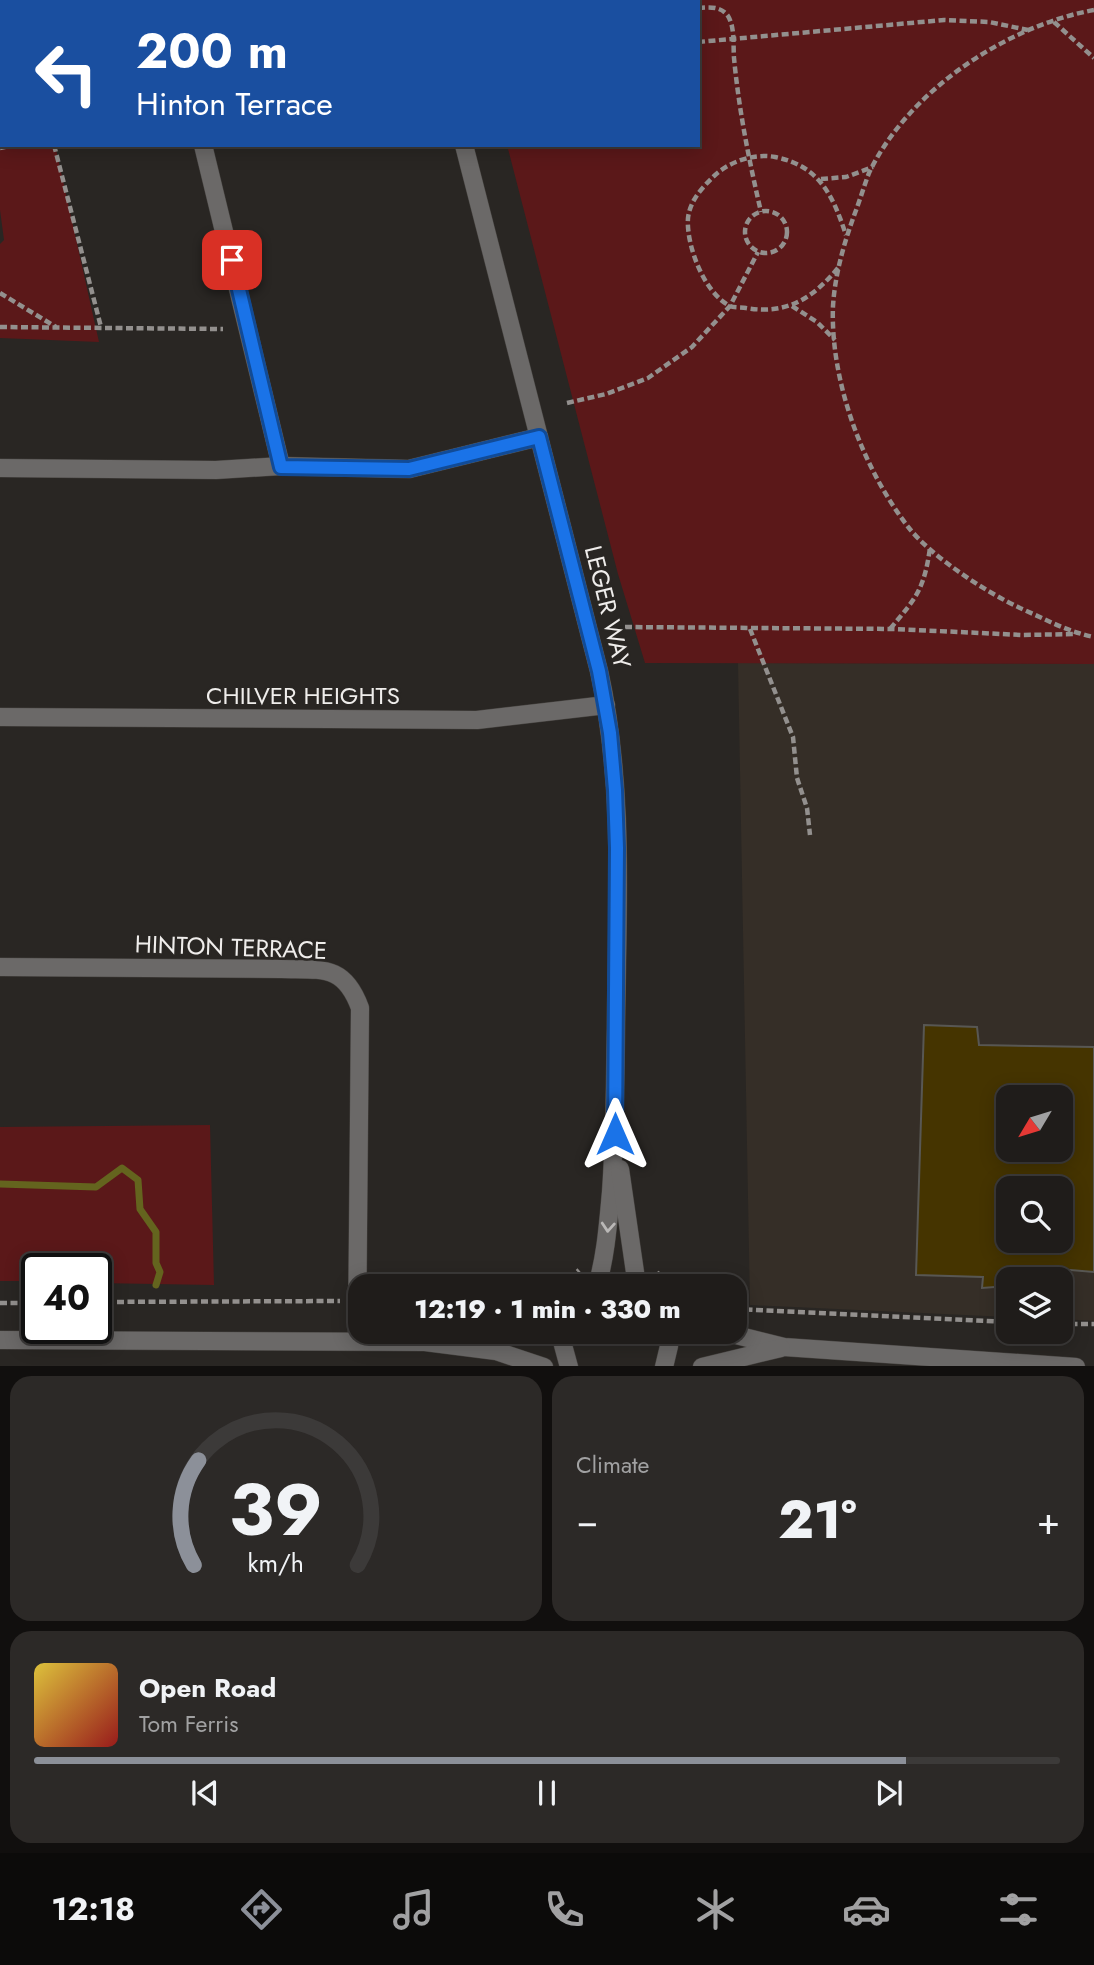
<!DOCTYPE html>
<html lang="en">
<head>
<meta charset="utf-8">
<style>
	body { margin:0; font-family:Jost,sans-serif; background:#2c2927; color:#f1f3f6; height:100vh; display:flex; flex-direction:column; font-size:26px; white-space:nowrap }
	* { box-sizing:border-box; margin:0 }
	p { font-size:23px; color:#a1a1a2 }
	.icon { flex:none; width:38px; height:38px; fill:none; stroke:currentColor; stroke-width:2; stroke-linecap:round; stroke-linejoin:round }
	.map { position:relative; height:1366px; overflow:hidden }
	.details { display:flex; flex-direction:column; gap:10px; padding:10px; background:#110f0e; flex:1 }
	.details>* { flex:none }
	.top-card { position:absolute; left:0px; top:0px; width:700px; height:147px; box-shadow:0 4px 18px #0003,0 0 0 2px #3c3a39; background:#1a4fa0; color:#fff; overflow:hidden }
	.needle { width:46px; rotate:232deg }
	.fabs { position:absolute; left:996px; top:1085px; display:grid; gap:14px }
	.fabs a { display:grid; place-items:center; width:77px; height:77px; border-radius:14px; background:#1f1c1a; box-shadow:0 4px 18px #0003,0 0 0 2px #3c3a39; font-size:35px }
	.speed { position:absolute; left:21px; top:1253px; display:flex; gap:14px; font-size:35px; font-weight:700; text-align:center }
	.speed>* { display:grid; place-content:center; width:91px; height:91px; border-radius:50%; background:#1f1c1a; box-shadow:0 4px 18px #0003,0 0 0 2px #3c3a39; line-height:1 }
	.speed .limit { border:4px solid #111; border-radius:10px; background:#fff; color:#111 }
	.pin { position:absolute; display:grid; place-items:center; width:60px; height:60px; color:#fff; margin:-30px; border-radius:14px; box-shadow:0 4px 10px #0006 }
	.me { position:absolute; width:77px; margin:-38px; rotate:0deg; stroke-linejoin:round; filter:drop-shadow(0 0 5px #0008) }
	.turn { display:flex; align-items:center; gap:24px; height:147px; padding:0 21px; font-size:32px }
	.turn .icon { width:91px; height:91px; stroke-width:2.5 }
	.turn b { display:block; font-size:49px; line-height:60px }
	.big { font-size:52px; font-weight:800; line-height:1.1 }
	.details .widget { flex:1; display:flex; flex-direction:column; justify-content:center; gap:10px; min-width:0; padding:0 24px; border-radius:21px; background:#2c2927 }
	.details .dial { align-items:center; gap:0 }
	.dial svg { height:182px; overflow:visible; fill:none; stroke:#3c3a39; stroke-width:7; stroke-linecap:round; text-anchor:middle }
	.dial text { fill:#f1f3f6; stroke:none }
	.song { display:flex; align-items:center; gap:21px }
	.cover { width:84px; height:84px; border-radius:10px; background:linear-gradient(135deg,hsl(50 70% 55%),hsl(0 70% 35%)) }
	.played { height:7px; border-radius:4px; background:linear-gradient(90deg,#8c9099 85%,#3c3a39 85%) }
	.keys { display:flex; justify-content:space-around; direction:ltr }
	.heat { display:flex; justify-content:space-between; align-items:center; font-size:38px; direction:ltr }
	.details .tiles { flex:1; display:grid; gap:10px; grid-template-columns:1fr 1fr }
	.widget:last-child { grid-column:span 2 }
	.trip { position:absolute; left:348px; top:1274px; width:399px; height:70px; border-radius:21px; background:#1f1c1a; box-shadow:0 4px 18px #0003,0 0 0 2px #3c3a39; font-weight:800; line-height:70px; text-align:center }
	.dock { display:flex; height:112px; justify-content:space-around; align-items:center; background:#0c0b0a; color:#a1a1a2 }
	.dock .icon { width:49px; height:49px }
	.dock .current { color:#8c9099 }
	.dock b { font-size:32px; color:#f1f3f6 }
	.map>svg:first-child { display:block }
	.built { fill:#352e27; fill-rule:evenodd }
	.green { fill:#5b1819 }
	.lines { fill:none; stroke-linecap:round; stroke-linejoin:round }
	.stream { stroke:#64641e; stroke-width:7 }
	.building { fill:#453400; stroke:#585753; stroke-width:2; fill-rule:evenodd }
	.minor-casing { stroke:#45423f; stroke-width:19 }
	.path { stroke:#93908e; stroke-width:4.5; stroke-dasharray:7 3.5; stroke-linecap:butt }
	.minor { stroke:#6b6968; stroke-width:18 }
	.oneway { stroke:#bab8b7 }
	.route-casing { stroke:#114b97; stroke-width:18 }
	.route { stroke:#1a73e8; stroke-width:12 }
	.labels { text-anchor:middle; dominant-baseline:central; stroke-width:5; stroke-linejoin:round; paint-order:stroke }
	.street-label { font-size:24px; fill:#efedeb; stroke:#292623 }
</style>
</head>
<body>
<div class="map">
<svg width="1094" height="1367" viewBox="0 0 1094 1367">
	<rect width="100%" height="100%" fill="#292623"/>
	<path class="built" d="M738,663L1094,664V1321L1061,1319L1060,1279H1008V1317L750,1305ZM1008,1097H1060V1150H1008ZM1008,1188H1060V1241H1008Z"/>
	<g class="green">
		<path d="M0,0H83L2,2V145H55L99,342L0,338V244L4,240L0,210Z"/>
		<path d="M469,0H1094V664L645,663L618,574L507,145H698V2Z"/>
		<path d="M210,1125L214,1285L96,1283V1269H37V1281H0V1127Z"/>
	</g>
	<g class="lines">
		<path class="stream" d="M0,1184L96,1187L122,1168L138,1180L140,1209L156,1232V1263L160,1272L156,1285"/>
	</g>
	<path class="building" d="M924,1025L977,1027L979,1045L1094,1047V1272L1059,1269L1056,1279H1008V1286L982,1288L983,1277L916,1275ZM1008,1097H1060V1150H1008ZM1008,1188H1060V1241H1008Z"/>
	<g class="lines">
		<defs>
			<g id="minor">
				<path d="M167,0V2"/>
				<path d="M429,0L430,2"/>
				<path d="M203,145L281,466"/>
				<path d="M464,145L599,671C625,788 617,909 616,1027C615,1082 615,1137 611,1192C608,1224 606,1255 597,1286"/>
				<path d="M0,468L216,470L281,466L409,469L539,437"/>
				<path d="M0,717L477,720L606,705"/>
				<path d="M0,967L281,969C322,970 344,964 360,1008L357,1341"/>
				<path d="M620,1169L637,1286"/>
				<path d="M565,1332L563,1345L569,1367"/>
				<path d="M724,1332L784,1347L1076,1367"/>
				<path d="M442,1339L480,1332"/>
				<path d="M0,1340L425,1342L496,1351L544,1367"/>
				<path d="M664,1367L669,1346L667,1332"/>
				<path d="M702,1367L781,1348"/>
			</g>
		</defs>
		<use href="#minor" class="minor-casing"/>
		<g class="path">
			<path d="M108,2L117,0"/>
			<path d="M698,8C709,7 721,6 728,16C735,27 733,45 734,58C739,111 749,160 761,212"/>
			<path d="M1094,10C1006,26 908,91 869,173C864,186 860,200 855,213C844,243 835,274 833,306C830,381 863,469 909,528C932,557 986,592 1020,608C1045,619 1068,632 1094,637"/>
			<path d="M1054,22L1094,58"/>
			<path d="M698,42L944,20L989,22L1028,30"/>
			<path d="M54,145L101,327"/>
			<path d="M0,148L15,145"/>
			<path d="M821,179L846,177L873,167"/>
			<circle cx="766" cy="232" r="21"/>
			<path d="M838,268C813,298 787,315 746,308C742,307 734,308 730,306C704,293 686,245 688,218C690,201 701,189 712,178C727,162 754,153 775,157C820,166 833,196 846,235"/>
			<path d="M0,293L56,327"/>
			<path d="M792,306L817,322L835,340"/>
			<path d="M0,327L223,329"/>
			<path d="M567,403L606,394L648,378L692,347L730,306L758,252"/>
			<path d="M625,627L895,629L1022,635L1076,634"/>
			<path d="M750,629L793,737L797,778L807,808L810,835"/>
			<path d="M890,629C916,598 924,590 930,548"/>
			<path d="M657,1272L666,1286"/>
			<path d="M562,1286L579,1270"/>
			<path d="M96,1302L340,1301"/>
			<path d="M0,1303H37"/>
			<path d="M735,1309L1008,1322"/>
			<path d="M1060,1324H1094"/>
		</g>
		<use href="#minor" class="minor"/>
	</g>
	<defs><path id="oneway-chevron" d="M-2-3.5L2.5 0L-2 3.5" fill="none" stroke-width="1.6" stroke-linecap="round" stroke-linejoin="round" transform="scale(1.75)"/></defs>
	<use class="oneway" href="#oneway-chevron" transform="translate(608 1227) rotate(94)"/>
	<g class="lines">
		<defs>
			<path id="route" d="M232,260L281,467L409,469L539,437L599,671L610,733L615,790L617,848L615,1134"/>
		</defs>
		<use href="#route" class="route-casing"/>
		<use href="#route" class="route"/>
	</g>
	<g class="labels">
		<g class="street-label">
			<text transform="translate(608 607) rotate(76)">LEGER WAY</text>
			<text x="303" y="695">CHILVER HEIGHTS</text>
			<text transform="translate(231 947) rotate(2)">HINTON TERRACE</text>
		</g>
	</g>
</svg>
<div class="fabs">
<a><svg class="needle" viewBox="-14 -14 28 28"><path d="M0-13l5 13h-10z" fill="#e53935"/><path d="M0 13l5-13h-10z" fill="#a1a1a2"/></svg></a>
<a><svg class="icon" aria-label="search" viewBox="0 0 24 24"><circle cx="10" cy="10" r="6"/><path d="M15 15l6 6"/></svg></a>
<a><svg class="icon" aria-label="layers" viewBox="0 0 24 24"><path d="M12 4l9 5-9 5-9-5zM3 14l9 5 9-5"/></svg></a>
</div>
<div class="speed"><div class="limit">40</div></div>
<div class="pin" style="left:232px;top:260px;background:#d93025"><svg class="icon" aria-label="arrive" viewBox="0 0 24 24"><path d="M6 21V4h12l-3 4 3 4H6"/></svg></div>
<svg class="me" style="left:615px;top:1134px" viewBox="-20 -20 40 40"><path d="M0-17L14 15 0 8-14 15z" fill="#1a73e8" stroke="#fff" stroke-width="4"/></svg>
<div class="trip">12:19 · 1 min · 330 m</div>
<div class="top-card">
<div class="turn"><svg class="icon" aria-label="left" viewBox="0 0 24 24"><path d="M17 20v-9H6M10 6l-5 5 5 5"/></svg><div><b>200 m</b>Hinton Terrace</div></div>
</div>
</div>
<section class="details">
<div class="tiles">
<div class="widget dial"><svg viewBox="0 0 100 80">
<path d="M14 69A42 42 0 1 1 86 69"/>
<path d="M14 69A42 42 0 0 1 16 23" stroke="#8c9099"/>
<text x="50" y="56" font-size="32" font-weight="700">39</text>
<text x="50" y="72" font-size="11">km/h</text>
</svg></div>
<div class="widget"><p>Climate</p>
<div class="heat"><a>−</a><b class="big">21°</b><a>+</a></div>
</div>
<div class="widget">
<div class="song"><i class="cover"></i><div><b>Open Road</b><p>Tom Ferris</p></div></div>
<div class="played"></div>
<div class="keys"><svg class="icon" aria-label="previous" viewBox="0 0 24 24"><path d="M18 5L8 12l10 7zM5 5v14"/></svg><svg class="icon" aria-label="pause" viewBox="0 0 24 24"><path d="M8 5v14M16 5v14"/></svg><svg class="icon" aria-label="next" viewBox="0 0 24 24"><path d="M6 5l10 7-10 7zM19 5v14"/></svg></div>
</div>
</div>
</section>
<nav class="dock">
<b>12:18</b>
<svg class="icon current" aria-label="directions" viewBox="0 0 24 24"><path d="M12 3l9 9-9 9-9-9zM9 14v-3h6M13 9l2 2-2 2"/></svg>
<svg class="icon" aria-label="music" viewBox="0 0 24 24"><path d="M9 18V5l10-2v13"/><circle cx="6" cy="18" r="3"/><circle cx="16" cy="16" r="3"/></svg>
<svg class="icon" aria-label="phone" viewBox="0 0 24 24"><path d="M5 4h4l2 5-3 2q2 4 5 5l2-3 5 2v4C11 20 4 13 5 4z"/></svg>
<svg class="icon" aria-label="climate" viewBox="0 0 24 24"><path d="M12 3v18M4 7l16 10M4 17L20 7"/></svg>
<svg class="icon" aria-label="car" viewBox="0 0 24 24"><path d="M5 17H2v-5l4-1 3-4h7l3 4 3 1v5h-3M9 17h6M6 11h13"/><circle cx="7" cy="17" r="2"/><circle cx="17" cy="17" r="2"/></svg>
<svg class="icon" aria-label="filters" viewBox="0 0 24 24"><path d="M4 7h16M4 17h16"/><circle cx="9" cy="7" r="2"/><circle cx="15" cy="17" r="2"/></svg>
</nav>
</body>
</html>
